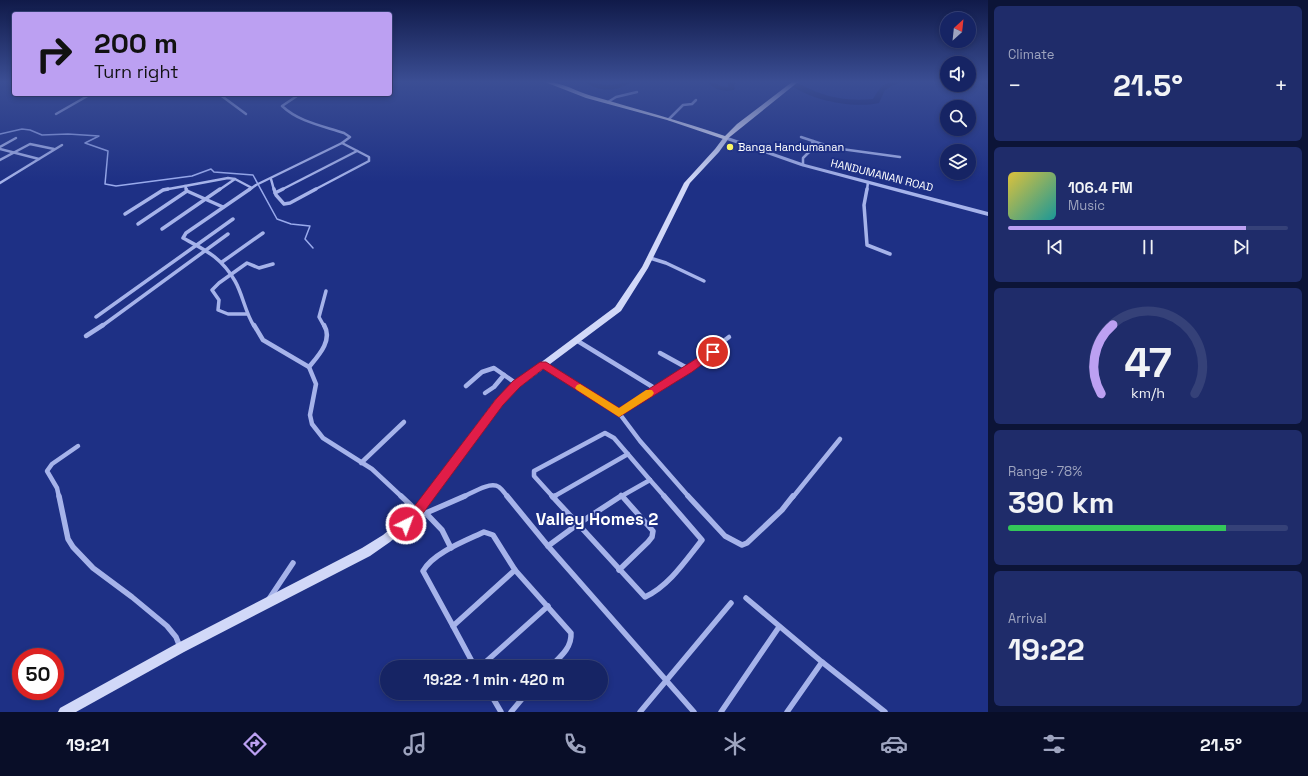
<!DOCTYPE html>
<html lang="en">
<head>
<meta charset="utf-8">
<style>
	body { margin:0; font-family:"Space Grotesk",sans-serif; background:#1f2c6a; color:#f1f3f6; height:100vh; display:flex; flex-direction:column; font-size:15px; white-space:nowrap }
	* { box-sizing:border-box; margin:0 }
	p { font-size:13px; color:#9ea4bf }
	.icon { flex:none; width:22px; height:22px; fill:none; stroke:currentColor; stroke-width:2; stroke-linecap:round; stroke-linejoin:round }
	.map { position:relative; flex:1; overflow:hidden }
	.side { display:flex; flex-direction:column; gap:6px; padding:6px; background:#0c1437; width:320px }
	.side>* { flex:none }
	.guide { position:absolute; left:12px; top:12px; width:380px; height:84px; border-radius:4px; box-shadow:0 2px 6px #0003,0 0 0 1px #354178; background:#bca0f2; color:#111; overflow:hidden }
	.needle { width:26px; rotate:27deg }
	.controls { position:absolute; left:940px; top:12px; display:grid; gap:8px }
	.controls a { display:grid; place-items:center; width:36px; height:36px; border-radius:50%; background:#162464; box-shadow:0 2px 6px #0003,0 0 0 1px #354178; font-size:20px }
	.speed { position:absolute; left:12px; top:648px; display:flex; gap:8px; font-size:20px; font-weight:700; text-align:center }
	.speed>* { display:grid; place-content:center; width:52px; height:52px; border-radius:50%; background:#162464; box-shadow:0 2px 6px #0003,0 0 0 1px #354178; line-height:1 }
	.speed .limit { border:6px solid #d22; background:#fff; color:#111 }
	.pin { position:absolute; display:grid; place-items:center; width:34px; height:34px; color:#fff; margin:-17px; border:2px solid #fff; border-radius:50%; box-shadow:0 1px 4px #0007 }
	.me { position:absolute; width:44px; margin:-22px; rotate:42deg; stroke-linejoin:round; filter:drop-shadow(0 0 3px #0008) }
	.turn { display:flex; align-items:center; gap:14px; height:84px; padding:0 16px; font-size:18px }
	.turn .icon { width:52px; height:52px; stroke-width:2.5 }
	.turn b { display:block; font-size:28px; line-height:34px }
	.big { font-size:30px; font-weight:700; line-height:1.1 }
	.side .card { flex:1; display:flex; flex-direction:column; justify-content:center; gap:6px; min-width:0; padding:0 14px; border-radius:6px; background:#1f2c6a }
	.side .dial { align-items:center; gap:0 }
	.dial svg { height:104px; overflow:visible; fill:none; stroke:#354178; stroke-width:7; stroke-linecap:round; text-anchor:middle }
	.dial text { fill:#f1f3f6; stroke:none }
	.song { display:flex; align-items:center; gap:12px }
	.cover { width:48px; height:48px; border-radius:6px; background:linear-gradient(135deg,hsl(50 70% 55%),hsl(180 70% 35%)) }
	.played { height:4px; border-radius:2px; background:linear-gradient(90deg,#bca0f2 85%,#354178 85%) }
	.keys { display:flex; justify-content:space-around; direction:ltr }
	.heat { display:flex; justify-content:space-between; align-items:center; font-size:22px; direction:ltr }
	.charge { height:6px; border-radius:3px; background:linear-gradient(90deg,#34c759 78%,#354178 0) }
	.trip { position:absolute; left:380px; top:660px; width:228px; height:40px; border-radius:20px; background:#162464; box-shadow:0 2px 6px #0003,0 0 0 1px #354178; font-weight:700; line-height:40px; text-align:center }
	.tab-bar { display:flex; height:64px; justify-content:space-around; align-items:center; background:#090e28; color:#9ea4bf }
	.tab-bar .icon { width:28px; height:28px }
	.tab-bar .on { color:#bca0f2 }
	.tab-bar b { font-size:18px; color:#f1f3f6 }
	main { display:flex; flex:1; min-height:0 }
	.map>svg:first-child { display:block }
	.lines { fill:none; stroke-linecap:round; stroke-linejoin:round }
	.stream { stroke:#99aaec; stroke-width:1.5 }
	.river { fill:#142164; fill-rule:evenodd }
	.minor-far3 { stroke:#a6b3ea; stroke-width:2.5 }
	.minor-far2 { stroke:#a6b3ea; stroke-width:3.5 }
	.minor-far1 { stroke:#a6b3ea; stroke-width:4.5 }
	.minor { stroke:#a6b3ea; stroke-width:5.5 }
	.tertiary { fill:#a6b3ea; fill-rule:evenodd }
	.secondary { fill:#d1d8f8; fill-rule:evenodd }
	.primary { fill:#eaecfe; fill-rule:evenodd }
	.route { fill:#e11d48; stroke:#92132f }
	.slow { fill:#f59e0b }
	.poi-dot { fill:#f9f665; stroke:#1e3085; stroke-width:1.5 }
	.labels { text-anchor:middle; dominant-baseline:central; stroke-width:4; stroke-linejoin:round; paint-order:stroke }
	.far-poi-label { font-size:11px; fill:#fff; stroke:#1e3085; text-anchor:start }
	.far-street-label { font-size:11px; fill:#fff; stroke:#1e3085 }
	.near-neighbourhood-label { font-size:17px; font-weight:bold; fill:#fff; stroke:#1e3085 }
</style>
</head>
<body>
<main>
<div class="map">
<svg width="988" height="712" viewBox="0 0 988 712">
	<rect width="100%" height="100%" fill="#1e3085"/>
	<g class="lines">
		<path class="stream" d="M0,134L22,129L30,130L42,135L68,134L99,136L85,143L108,151L105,184L116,186L192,176L211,169L214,172L253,175L277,219L291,224L310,226L305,239L313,248"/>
		<g class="river">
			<path d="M585,82C593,82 600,85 608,85C616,85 623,82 631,82C619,92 597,92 585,82Z"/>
			<path d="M707,82C716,82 720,87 728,87V82H736L734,90C723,92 715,90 707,82Z"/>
			<path d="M787,82C801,81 805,88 817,92C834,99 855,101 873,99C880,86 885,81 900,82L885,90L879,103C853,109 807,100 787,82Z"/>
			<path d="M978,82H986L988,84V90Z"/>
		</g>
		<g class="minor-far3">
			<path d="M219,94L246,114"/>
			<path d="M608,102L616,97L637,92"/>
			<path d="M56,114L91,94"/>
			<path d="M669,119L683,105L692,104L696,100"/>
			<path d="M801,137L813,141"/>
			<path d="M0,147L16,138"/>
			<path d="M0,149L39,159L0,183"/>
			<path d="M808,153L815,149L828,148"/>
			<path d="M39,159L62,145"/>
			<path d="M0,160L30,144L54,149"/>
			<path d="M803,165V158L808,153L813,141L834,148L900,157"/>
			<path d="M271,179L274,190"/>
			<path d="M163,190L185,186"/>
			<path d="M187,190L185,186L228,178L235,179L252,188"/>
			<path d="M219,190L235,179"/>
			<path d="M249,190L256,185L342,143L350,137L344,133C323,126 299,122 282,106L300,94"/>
			<path d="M281,190L357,151"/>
			<path d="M314,190L369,161V157L342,143"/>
			<path d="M867,190L868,182"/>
		</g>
		<g class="minor-far2">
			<path d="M186,189L187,191L223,207"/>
			<path d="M250,189L186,233L183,238C205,250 221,257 235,281C243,295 245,312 254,326"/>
			<path d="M274,189L276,195L284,204L290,203L316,189"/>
			<path d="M867,189L864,205L867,245L890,254"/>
			<path d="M275,193L283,189"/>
			<path d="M125,214L163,190L168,189"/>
			<path d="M138,224L187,191"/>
			<path d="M162,229L220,189"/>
			<path d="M650,258L666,263L704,281"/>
			<path d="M222,262L263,233"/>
			<path d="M247,314H228L218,310L219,300L212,290L219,283L247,263L259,268L273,264"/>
			<path d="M96,317L233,219"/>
			<path d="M102,326L228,234"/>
			<path d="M324,326L319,317L326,291"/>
		</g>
		<g class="minor-far1">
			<path d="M254,325L263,340L309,367L316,384L310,415L312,424L323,438L372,469L402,497"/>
			<path d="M86,336L103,325"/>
			<path d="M576,340L656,389"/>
			<path d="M660,353L689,369"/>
			<path d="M543,365L619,413L640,441L689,497"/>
			<path d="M309,367C319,355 333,340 324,325"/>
			<path d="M466,386L482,372L494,368L517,384"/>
			<path d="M485,393L494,387L504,375"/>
			<path d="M619,413L689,367L729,337"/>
			<path d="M361,463L404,422"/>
			<path d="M650,480L665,497"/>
			<path d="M621,495L623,497"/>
			<path d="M59,497L57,488L47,471L52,464L78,446"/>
			<path d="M463,497C472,493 490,481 499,487C503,490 505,494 508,497"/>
			<path d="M553,497L628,454"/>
			<path d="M553,497L534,476V471L605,433L614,438L650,480"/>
			<path d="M620,497L650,480"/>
			<path d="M793,497L840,439"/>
		</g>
		<g class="minor">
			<path d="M59,496L68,539L73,547L93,568L132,597L167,626L176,637L180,647"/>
			<path d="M401,496L417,511"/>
			<path d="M507,496L548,546L694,712"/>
			<path d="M552,496L578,524"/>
			<path d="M688,496L725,536L742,545L747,543L782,510L793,496"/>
			<path d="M553,497L555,496"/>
			<path d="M420,507L442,530L451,548"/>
			<path d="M426,513L465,496"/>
			<path d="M578,524L645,597C669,586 686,560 702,540L664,496"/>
			<path d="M578,524L621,496"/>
			<path d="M484,532L493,535L515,570L453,626L423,571C433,553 465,541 484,532Z"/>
			<path d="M548,546L578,524"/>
			<path d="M515,570L571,633C572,648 560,657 550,667"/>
			<path d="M619,570L648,542L652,537L653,531L622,496"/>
			<path d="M746,598L822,662L885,712"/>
			<path d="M269,599L293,563"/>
			<path d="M453,626L475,667"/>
			<path d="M480,667L548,606"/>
			<path d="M490,693L501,712"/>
			<path d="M511,712L527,693"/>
			<path d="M640,712L731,603"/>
			<path d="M721,712L779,627"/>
			<path d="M787,712L822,662"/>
		</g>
		<path class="tertiary" d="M724,137H728L805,164L988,212V216L801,166L724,139Z"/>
		<path class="secondary" d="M724,137L729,138L719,152L690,183L648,268L621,311L514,391L502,405L420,515L390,542L370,556L184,652L76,712H58L60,708L176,644L362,548L383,535L414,509L496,399L508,387L615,307L642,267L684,183L715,149Z"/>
		<path class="primary" d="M545,82C561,81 577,92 592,96C637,109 681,121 725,136L737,124L792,82H798L726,140L667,120L586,98Z"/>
	</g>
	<linearGradient id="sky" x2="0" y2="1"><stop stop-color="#101a49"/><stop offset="0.45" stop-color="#3b4e94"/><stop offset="1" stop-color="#3b4e94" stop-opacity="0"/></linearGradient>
	<rect width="988" height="182" fill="url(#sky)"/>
	<path class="route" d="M713,348L717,352L716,354L692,372L619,417L543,369L520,387L503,405L421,516L410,528L406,529L402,528L400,524L413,508L496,399L513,381L540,362H546L619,408Z"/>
	<path class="slow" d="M580,384L619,408L646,390H652L654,393L652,396L619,417L577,390L575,388L577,385Z"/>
	<circle class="poi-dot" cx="730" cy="147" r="4"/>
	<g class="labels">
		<g class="far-poi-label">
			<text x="738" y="147">Banga Handumanan</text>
		</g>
		<g class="far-street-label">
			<text transform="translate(882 175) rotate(14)">HANDUMANAN ROAD</text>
		</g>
		<g class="near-neighbourhood-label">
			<text x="597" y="519">Valley Homes 2</text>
		</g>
	</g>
</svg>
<div class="controls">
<a><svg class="needle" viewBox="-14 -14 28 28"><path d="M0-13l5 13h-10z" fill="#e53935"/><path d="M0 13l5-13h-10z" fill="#9ea4bf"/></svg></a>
<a><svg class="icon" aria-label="sound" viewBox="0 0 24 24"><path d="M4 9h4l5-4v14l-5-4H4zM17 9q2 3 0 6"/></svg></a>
<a><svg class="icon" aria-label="search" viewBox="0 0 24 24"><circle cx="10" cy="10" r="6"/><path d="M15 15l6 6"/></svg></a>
<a><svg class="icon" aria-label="layers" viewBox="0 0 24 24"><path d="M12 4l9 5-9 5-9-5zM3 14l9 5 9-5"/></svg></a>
</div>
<div class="speed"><div class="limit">50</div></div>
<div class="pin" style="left:713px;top:352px;background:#d93025"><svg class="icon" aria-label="arrive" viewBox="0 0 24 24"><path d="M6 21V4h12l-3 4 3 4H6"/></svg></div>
<svg class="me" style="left:406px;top:524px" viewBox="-20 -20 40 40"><circle r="17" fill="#e11d48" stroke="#fff" stroke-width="3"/><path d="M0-11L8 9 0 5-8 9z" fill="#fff"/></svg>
<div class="trip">19:22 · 1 min · 420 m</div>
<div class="guide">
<div class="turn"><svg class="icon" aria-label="right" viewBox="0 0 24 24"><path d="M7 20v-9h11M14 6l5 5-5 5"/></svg><div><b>200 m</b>Turn right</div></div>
</div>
</div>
<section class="side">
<div class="card"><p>Climate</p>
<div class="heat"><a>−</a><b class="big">21.5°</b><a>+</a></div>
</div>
<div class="card">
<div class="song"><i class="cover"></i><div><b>106.4 FM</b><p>Music</p></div></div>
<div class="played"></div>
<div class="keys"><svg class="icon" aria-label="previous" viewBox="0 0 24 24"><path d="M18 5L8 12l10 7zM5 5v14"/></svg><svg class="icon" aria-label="pause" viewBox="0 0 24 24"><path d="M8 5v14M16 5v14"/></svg><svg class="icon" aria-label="next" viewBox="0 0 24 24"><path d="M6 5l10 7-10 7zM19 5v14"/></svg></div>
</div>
<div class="card dial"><svg viewBox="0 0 100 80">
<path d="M14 69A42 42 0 1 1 86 69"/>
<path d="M14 69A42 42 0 0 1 23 16" stroke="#bca0f2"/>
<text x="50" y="56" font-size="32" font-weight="700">47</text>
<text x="50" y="72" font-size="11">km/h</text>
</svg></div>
<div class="card"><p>Range · 78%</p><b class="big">390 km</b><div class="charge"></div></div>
<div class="card"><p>Arrival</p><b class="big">19:22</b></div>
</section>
</main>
<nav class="tab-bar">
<b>19:21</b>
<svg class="icon on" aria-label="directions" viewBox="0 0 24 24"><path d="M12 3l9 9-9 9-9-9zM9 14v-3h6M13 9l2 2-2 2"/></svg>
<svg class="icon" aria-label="music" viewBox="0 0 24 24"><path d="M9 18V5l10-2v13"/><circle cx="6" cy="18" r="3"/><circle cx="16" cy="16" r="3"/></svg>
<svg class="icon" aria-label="phone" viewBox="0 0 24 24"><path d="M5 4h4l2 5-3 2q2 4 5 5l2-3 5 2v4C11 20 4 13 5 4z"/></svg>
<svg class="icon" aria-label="climate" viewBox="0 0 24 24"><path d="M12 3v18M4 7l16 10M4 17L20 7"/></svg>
<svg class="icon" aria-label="car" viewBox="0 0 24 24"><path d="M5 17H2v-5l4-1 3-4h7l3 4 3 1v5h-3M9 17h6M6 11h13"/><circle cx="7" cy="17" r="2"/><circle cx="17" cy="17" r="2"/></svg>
<svg class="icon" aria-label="filters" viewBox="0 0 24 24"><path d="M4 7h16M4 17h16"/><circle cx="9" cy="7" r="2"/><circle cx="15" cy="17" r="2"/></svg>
<b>21.5°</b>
</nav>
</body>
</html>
